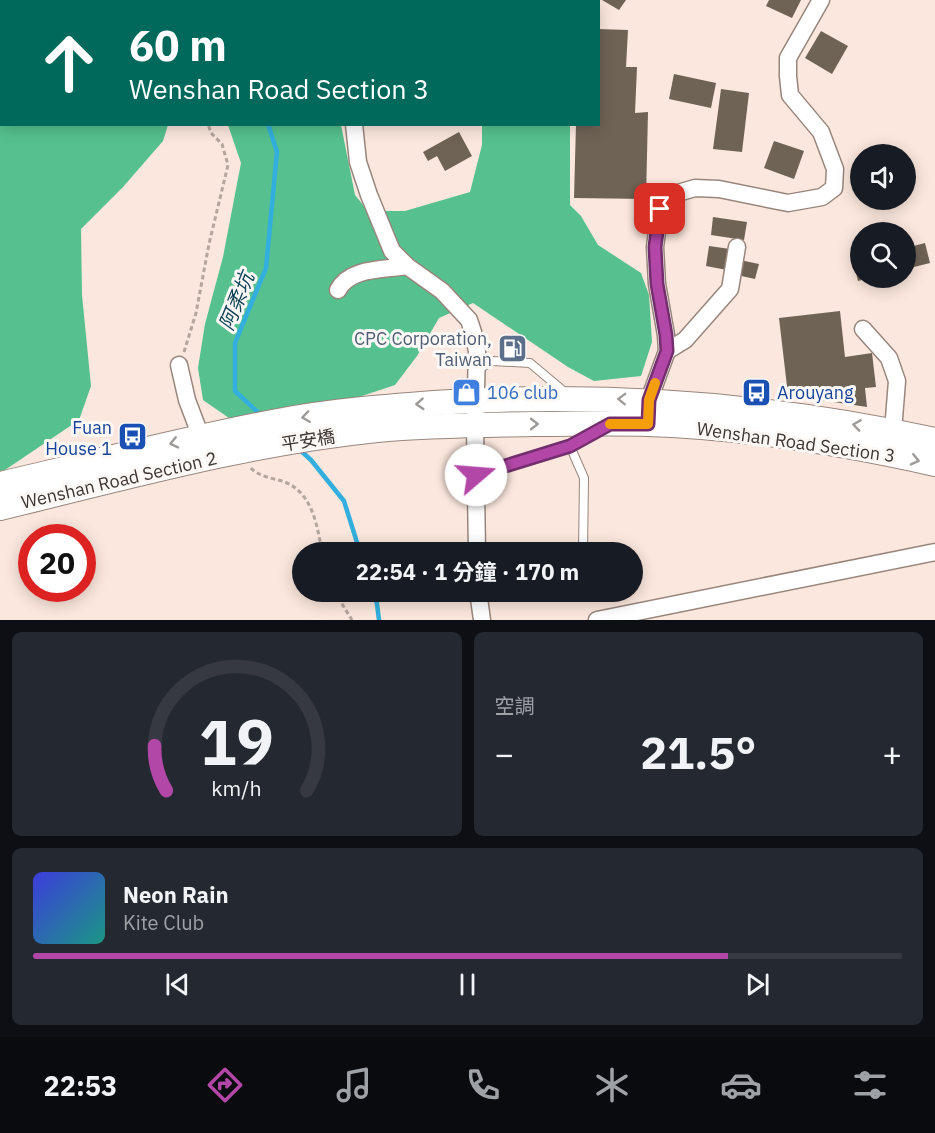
<!DOCTYPE html>
<html lang="zh-TW">
<head>
<meta charset="utf-8">
<style>
	body { margin:0; font-family:"IBM Plex Sans","Noto Sans TC",sans-serif; background:#242831; color:#f1f3f6; height:100vh; display:flex; flex-direction:column; font-size:22px; white-space:nowrap }
	* { box-sizing:border-box; margin:0 }
	p { font-size:20px; color:#9ea1a6 }
	.icon { flex:none; width:33px; height:33px; fill:none; stroke:currentColor; stroke-width:2; stroke-linecap:round; stroke-linejoin:round }
	.map { position:relative; height:620px; overflow:hidden }
	.sheet { display:flex; flex-direction:column; gap:12px; padding:12px; background:#0d0f14; flex:1 }
	.sheet>* { flex:none }
	.banner { position:absolute; left:0px; top:0px; width:600px; height:126px; box-shadow:0 3px 15px #0003; background:#00695c; color:#fff; overflow:hidden }
	.buttons { position:absolute; left:850px; top:144px; display:grid; gap:12px }
	.buttons a { display:grid; place-items:center; width:66px; height:66px; border-radius:50%; background:#171b24; box-shadow:0 3px 15px #0003; font-size:30px }
	.speed { position:absolute; left:18px; top:524px; display:flex; gap:12px; font-size:30px; font-weight:700; text-align:center }
	.speed>* { display:grid; place-content:center; width:78px; height:78px; border-radius:50%; background:#171b24; box-shadow:0 3px 15px #0003; line-height:1 }
	.speed .limit { border:9px solid #d22; background:#fff; color:#111 }
	.pin { position:absolute; display:grid; place-items:center; width:51px; height:51px; color:#fff; margin:-26px; border-radius:12px; box-shadow:0 3px 9px #0006 }
	.me { position:absolute; width:66px; margin:-33px; rotate:72deg; stroke-linejoin:round; filter:drop-shadow(0 0 4px #0008) }
	.turn { display:flex; align-items:center; gap:21px; height:126px; padding:0 30px; font-size:27px }
	.turn .icon { width:78px; height:78px; stroke-width:2.5 }
	.turn b { display:block; font-size:42px; line-height:51px }
	.big { font-size:45px; font-weight:700; line-height:1.1 }
	.sheet .card { flex:1; display:flex; flex-direction:column; justify-content:center; gap:9px; min-width:0; padding:0 21px; border-radius:9px; background:#242831 }
	.sheet .dial { align-items:center; gap:0 }
	.dial svg { height:156px; overflow:visible; fill:none; stroke:#363941; stroke-width:7; stroke-linecap:round; text-anchor:middle }
	.dial text { fill:#f1f3f6; stroke:none }
	.song { display:flex; align-items:center; gap:18px }
	.cover { width:72px; height:72px; border-radius:9px; background:linear-gradient(135deg,hsl(240 70% 55%),hsl(170 70% 35%)) }
	.played { height:6px; border-radius:3px; background:linear-gradient(90deg,#b347a8 80%,#363941 80%) }
	.keys { display:flex; justify-content:space-around; direction:ltr }
	.heat { display:flex; justify-content:space-between; align-items:center; font-size:33px; direction:ltr }
	.sheet .tiles { flex:1; display:grid; gap:12px; grid-template-columns:1fr 1fr }
	.card:last-child { grid-column:span 2 }
	.trip { position:absolute; left:292px; top:542px; width:351px; height:60px; border-radius:30px; background:#171b24; box-shadow:0 3px 15px #0003; font-weight:700; line-height:60px; text-align:center }
	.dock { display:flex; height:96px; justify-content:space-around; align-items:center; background:#090b0e; color:#9ea1a6 }
	.dock .icon { width:42px; height:42px }
	.dock .selected { color:#b347a8 }
	.dock b { font-size:27px; color:#f1f3f6 }
	.map>svg:first-child { display:block }
	.forest { fill:#56c18e }
	.lines { fill:none; stroke-linecap:round; stroke-linejoin:round }
	.stream { stroke:#32afde; stroke-width:4.5 }
	.building { fill:#6f6355 }
	.service-casing { stroke:#98867d; stroke-width:10 }
	.minor-casing { stroke:#98867d; stroke-width:19 }
	.secondary-casing { stroke:#98867d; stroke-width:26 }
	.path { stroke:#b4a59d; stroke-width:3; stroke-dasharray:4.5 3; stroke-linecap:butt }
	.service { stroke:#fff; stroke-width:8 }
	.minor { stroke:#fff; stroke-width:16 }
	.secondary { stroke:#fff; stroke-width:24 }
	.oneway { stroke:#9e9a98 }
	.route-casing { stroke:#742e6d; stroke-width:15 }
	.route { stroke:#b347a8; stroke-width:10 }
	.slow { stroke:#f59e0b; stroke-width:10 }
	.labels { text-anchor:middle; dominant-baseline:central; stroke-width:6; stroke-linejoin:round; paint-order:stroke }
	.service-label { font-size:18px; fill:#4e5e75; stroke:#fcf8f6; text-anchor:end }
	.shop-label { font-size:18px; fill:#366cbe; stroke:#fcf8f6; text-anchor:start }
	.transit-label { font-size:18px; fill:#164399; stroke:#fcf8f6; text-anchor:start }
	.street-label { font-size:18px; fill:#3e3632; stroke:#fcf8f6 }
	.water-label { font-size:20px; font-style:italic; fill:#114458; stroke:#fcf8f6 }
</style>
</head>
<body>
<div class="map">
<svg width="935" height="620" viewBox="0 0 935 620">
	<rect width="100%" height="100%" fill="#fbe7dd"/>
	<g class="forest">
		<path d="M0,0L317,1L2,2V124L168,125L163,141L123,187L81,229L82,295L91,386L79,420L5,470L0,471Z"/>
		<path d="M228,125H341L355,195L368,211H405L470,192L482,145V125H570V205L581,216L598,245L641,273L649,295L652,342L641,376L594,381L568,367L473,303L439,318L417,356L395,385L353,399L229,418L203,400L198,368L205,324L223,257L241,163Z"/>
	</g>
	<g class="lines">
		<g class="stream">
			<path d="M254,2V0"/>
			<path d="M262,416L235,391V343L266,268L277,152L268,124"/>
			<path d="M300,450L311,460L344,501L360,552"/>
			<path d="M373,591L377,604L379,620"/>
		</g>
	</g>
	<g class="building">
		<path d="M602,0H626L619,10Z"/>
		<path d="M769,0H801L792,18L766,6Z"/>
		<path d="M598,29L628,30L626,67H637L635,113L648,112L646,199L574,198L576,124H598Z"/>
		<path d="M821,31L848,46L832,74L805,58Z"/>
		<path d="M674,74L716,83L711,108L669,99Z"/>
		<path d="M721,89L749,93L742,152L713,149Z"/>
		<path d="M459,132L472,156L445,171L437,156L428,161L423,152Z"/>
		<path d="M774,141L804,151L794,179L764,168Z"/>
		<path d="M713,217L747,222L744,240L711,235Z"/>
		<path d="M925,243L930,263L906,269V248Z"/>
		<path d="M709,246L730,249L727,270L706,266Z"/>
		<path d="M861,259V278H869L858,281L853,261Z"/>
		<path d="M740,260L759,264L755,279L737,275Z"/>
		<path d="M840,311L845,357L872,353L876,387L865,388L867,407L788,395L779,318Z"/>
	</g>
	<g class="lines">
		<defs>
			<g id="service">
				<path d="M477,370L492,361L530,363L567,394"/>
				<path d="M570,446L584,478L583,552"/>
				<path d="M476,475L570,446L596,431"/>
			</g>
			<g id="minor">
				<path d="M330,0V2"/>
				<path d="M354,124L358,162L369,195L392,251L407,266L442,291L469,320L473,332L477,351L475,425L477,552"/>
				<path d="M338,290C350,267 384,270 407,266"/>
				<path d="M863,329L889,358L897,381L893,431"/>
				<path d="M667,351L685,340L730,289L737,247"/>
				<path d="M179,365L187,400L201,437"/>
				<path d="M649,412V400L667,351L666,335L657,284L655,247L660,209L671,195L695,188L719,189L788,203L822,197L834,188L835,169L821,132L790,95L788,76V58L821,0"/>
				<path d="M478,591L482,620"/>
				<path d="M597,620L935,552"/>
			</g>
			<g id="secondary">
				<path d="M0,484C92,463 185,438 278,421C330,411 382,407 434,403C602,392 771,404 935,440"/>
				<path d="M0,508C124,478 249,443 377,430C429,425 482,425 534,424C572,424 610,423 648,424C744,427 841,443 935,464"/>
			</g>
		</defs>
		<use href="#service" class="service-casing"/>
		<use href="#minor" class="minor-casing"/>
		<use href="#secondary" class="secondary-casing"/>
		<g class="path">
			<path d="M206,2V0"/>
			<path d="M184,352L196,313L209,244L228,165L222,144L211,133L208,124"/>
			<path d="M251,468C258,476 271,478 282,481C312,491 317,524 322,552"/>
			<path d="M334,591L352,620"/>
		</g>
		<use href="#service" class="service"/>
		<use href="#minor" class="minor"/>
		<use href="#secondary" class="secondary"/>
	</g>
	<defs><path id="oneway-chevron" d="M-2-3.5L2.5 0L-2 3.5" fill="none" stroke-width="1.6" stroke-linecap="round" stroke-linejoin="round" transform="scale(1.5)"/></defs>
	<g class="oneway">
		<use href="#oneway-chevron" transform="translate(622 399) rotate(-178)"/>
		<use href="#oneway-chevron" transform="translate(420 404) rotate(176)"/>
		<use href="#oneway-chevron" transform="translate(306 417) rotate(172)"/>
		<use href="#oneway-chevron" transform="translate(534 424)"/>
		<use href="#oneway-chevron" transform="translate(857 425) rotate(-172)"/>
		<use href="#oneway-chevron" transform="translate(174 443) rotate(167)"/>
		<use href="#oneway-chevron" transform="translate(915 460) rotate(13)"/>
	</g>
	<g class="lines">
		<defs>
			<path id="route" d="M476,475L570,446L610,424H648L649,400L667,351L666,335L657,284L655,247L660,209"/>
		</defs>
		<use href="#route" class="route-casing"/>
		<use href="#route" class="route"/>
		<path class="slow" d="M610,424H648L649,400L655,383"/>
	</g>
	<defs>
		<symbol id="fuel-square" viewBox="-11 -11 22 22"><rect x="-9" y="-9" width="18" height="18" rx="4" fill="#5c6f8a" stroke="#fcf8f6"/><path d="M-5.5-6h7V0h2V4h1.3V-2.5L3-4.5l.8-.8L6-3V5H2.5V1h-1V6h-7ZM-4.2-4.7v3.2H.2V-4.7Z" fill="#fff"/></symbol>
		<symbol id="shop-square" viewBox="-11 -11 22 22"><rect x="-9" y="-9" width="18" height="18" rx="4" fill="#3f7fe0" stroke="#fcf8f6"/><path d="M-5-2.5h2.3a2.7 3.5 0 0 1 5.4 0H5L5.5 6h-11ZM-1.5-2.5h3a1.5 2.3 0 0 0-3 0Z" fill="#fff"/></symbol>
		<symbol id="bus-square" viewBox="-11 -11 22 22"><rect x="-9" y="-9" width="18" height="18" rx="4" fill="#1a4fb4" stroke="#fcf8f6"/><path d="M-5-6H5V4H4V6H2V4H-2V6H-4V4H-5ZM-3.5-4V0h7V-4ZM-3.5 1.2v1.5H-2V1.2ZM2 1.2v1.5H3.5V1.2Z" fill="#fff"/></symbol>
	</defs>
	<g fill-rule="evenodd">
		<use href="#fuel-square" x="496" y="332" width="33" height="33"/>
		<use href="#shop-square" x="450" y="376" width="33" height="33"/>
		<use href="#bus-square" x="740" y="376" width="33" height="33"/>
		<use href="#bus-square" x="116" y="420" width="33" height="33"/>
	</g>
	<g class="labels">
		<g class="service-label">
			<text x="492" y="338">CPC Corporation,<tspan x="492" dy="21">Taiwan</tspan></text>
		</g>
		<g class="shop-label">
			<text x="487" y="392">106 club</text>
		</g>
		<g class="transit-label">
			<text x="777" y="392">Arouyang</text>
			<text x="112" y="427" text-anchor="end">Fuan<tspan x="112" dy="21">House 1</tspan></text>
		</g>
		<g class="street-label">
			<text transform="translate(308 440) rotate(-9)">平安橋</text>
			<text transform="translate(796 442) rotate(8)">Wenshan Road Section 3</text>
			<text transform="translate(119 480) rotate(-13)">Wenshan Road Section 2</text>
		</g>
		<g class="water-label">
			<text transform="translate(236 301) rotate(-68)">阿柔坑</text>
		</g>
	</g>
</svg>
<div class="buttons">
<a><svg class="icon" aria-label="sound" viewBox="0 0 24 24"><path d="M4 9h4l5-4v14l-5-4H4zM17 9q2 3 0 6"/></svg></a>
<a><svg class="icon" aria-label="search" viewBox="0 0 24 24"><circle cx="10" cy="10" r="6"/><path d="M15 15l6 6"/></svg></a>
</div>
<div class="speed"><div class="limit">20</div></div>
<div class="pin" style="left:660px;top:209px;background:#d93025"><svg class="icon" aria-label="arrive" viewBox="0 0 24 24"><path d="M6 21V4h12l-3 4 3 4H6"/></svg></div>
<svg class="me" style="left:476px;top:475px" viewBox="-20 -20 40 40"><circle r="19" fill="#fff"/><path d="M0-13L10 11 0 6-10 11z" fill="#b347a8"/></svg>
<div class="trip">22:54 · 1 分鐘 · 170 m</div>
<div class="banner">
<div class="turn"><svg class="icon" aria-label="ahead" viewBox="0 0 24 24"><path d="M12 20V5M6 11l6-6 6 6"/></svg><div><b>60 m</b>Wenshan Road Section 3</div></div>
</div>
</div>
<section class="sheet">
<div class="tiles">
<div class="card dial"><svg viewBox="0 0 100 80">
<path d="M14 69A42 42 0 1 1 86 69"/>
<path d="M14 69A42 42 0 0 1 8 46" stroke="#b347a8"/>
<text x="50" y="56" font-size="32" font-weight="700">19</text>
<text x="50" y="72" font-size="11">km/h</text>
</svg></div>
<div class="card"><p>空調</p>
<div class="heat"><a>−</a><b class="big">21.5°</b><a>+</a></div>
</div>
<div class="card">
<div class="song"><i class="cover"></i><div><b>Neon Rain</b><p>Kite Club</p></div></div>
<div class="played"></div>
<div class="keys"><svg class="icon" aria-label="previous" viewBox="0 0 24 24"><path d="M18 5L8 12l10 7zM5 5v14"/></svg><svg class="icon" aria-label="pause" viewBox="0 0 24 24"><path d="M8 5v14M16 5v14"/></svg><svg class="icon" aria-label="next" viewBox="0 0 24 24"><path d="M6 5l10 7-10 7zM19 5v14"/></svg></div>
</div>
</div>
</section>
<nav class="dock">
<b>22:53</b>
<svg class="icon selected" aria-label="directions" viewBox="0 0 24 24"><path d="M12 3l9 9-9 9-9-9zM9 14v-3h6M13 9l2 2-2 2"/></svg>
<svg class="icon" aria-label="music" viewBox="0 0 24 24"><path d="M9 18V5l10-2v13"/><circle cx="6" cy="18" r="3"/><circle cx="16" cy="16" r="3"/></svg>
<svg class="icon" aria-label="phone" viewBox="0 0 24 24"><path d="M5 4h4l2 5-3 2q2 4 5 5l2-3 5 2v4C11 20 4 13 5 4z"/></svg>
<svg class="icon" aria-label="climate" viewBox="0 0 24 24"><path d="M12 3v18M4 7l16 10M4 17L20 7"/></svg>
<svg class="icon" aria-label="car" viewBox="0 0 24 24"><path d="M5 17H2v-5l4-1 3-4h7l3 4 3 1v5h-3M9 17h6M6 11h13"/><circle cx="7" cy="17" r="2"/><circle cx="17" cy="17" r="2"/></svg>
<svg class="icon" aria-label="filters" viewBox="0 0 24 24"><path d="M4 7h16M4 17h16"/><circle cx="9" cy="7" r="2"/><circle cx="15" cy="17" r="2"/></svg>
</nav>
</body>
</html>
